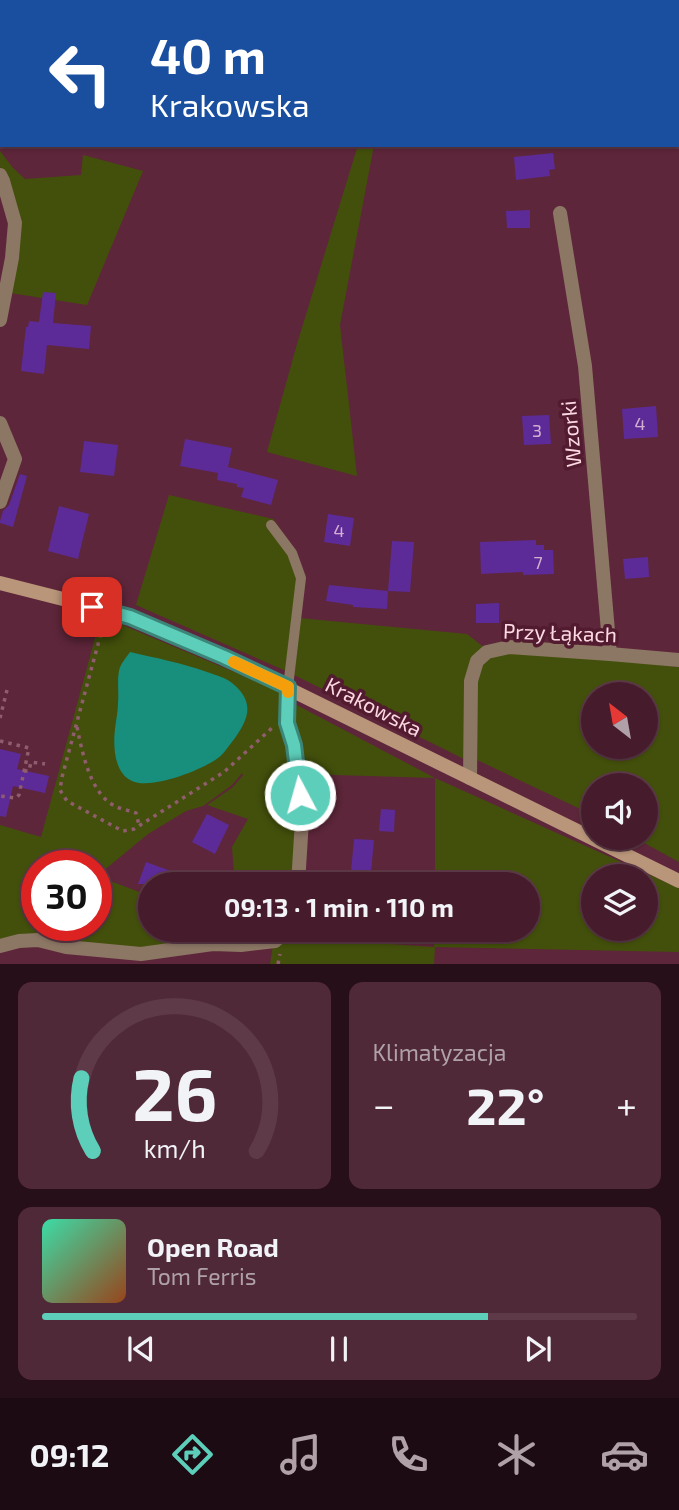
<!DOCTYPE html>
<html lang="pl">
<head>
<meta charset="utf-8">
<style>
	body { margin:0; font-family:"Exo 2",sans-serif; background:#502938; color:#f1f3f6; height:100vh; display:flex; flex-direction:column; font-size:26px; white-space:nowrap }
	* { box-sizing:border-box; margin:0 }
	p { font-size:23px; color:#b0a1a9 }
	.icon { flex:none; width:38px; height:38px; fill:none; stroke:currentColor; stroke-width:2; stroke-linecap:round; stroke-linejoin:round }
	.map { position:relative; height:964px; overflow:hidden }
	.sheet { display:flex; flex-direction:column; gap:18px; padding:18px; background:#260f18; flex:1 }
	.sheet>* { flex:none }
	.hud { position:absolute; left:0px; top:0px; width:679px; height:147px; box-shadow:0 2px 5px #0004,0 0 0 2px #5e3a48; background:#1a4fa0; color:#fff; overflow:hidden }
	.needle { width:46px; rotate:329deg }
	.tools { position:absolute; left:581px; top:682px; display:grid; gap:14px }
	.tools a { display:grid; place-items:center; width:77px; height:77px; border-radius:50%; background:#461c2c; box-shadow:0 2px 5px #0004,0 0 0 2px #5e3a48; font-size:35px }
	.speed { position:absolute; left:21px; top:850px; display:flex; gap:14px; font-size:35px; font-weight:700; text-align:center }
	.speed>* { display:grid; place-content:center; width:91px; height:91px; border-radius:50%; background:#461c2c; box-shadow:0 2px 5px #0004,0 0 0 2px #5e3a48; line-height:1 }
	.speed .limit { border:10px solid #d22; background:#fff; color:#111 }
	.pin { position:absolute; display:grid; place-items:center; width:60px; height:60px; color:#fff; margin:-30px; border-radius:14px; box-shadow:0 4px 10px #0006 }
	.me { position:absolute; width:77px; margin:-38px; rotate:354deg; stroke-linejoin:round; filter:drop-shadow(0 0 5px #0008) }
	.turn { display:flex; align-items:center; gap:24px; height:147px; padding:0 35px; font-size:32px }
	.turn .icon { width:91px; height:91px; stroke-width:2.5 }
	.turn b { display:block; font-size:49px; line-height:60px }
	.big { font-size:52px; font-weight:700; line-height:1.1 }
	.sheet .tile { flex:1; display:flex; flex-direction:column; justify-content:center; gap:10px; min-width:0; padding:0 24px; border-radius:14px; background:#502938 }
	.sheet .dial { align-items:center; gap:0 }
	.dial svg { height:182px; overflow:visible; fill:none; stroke:#5e3a48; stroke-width:7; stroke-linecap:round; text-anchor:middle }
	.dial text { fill:#f1f3f6; stroke:none }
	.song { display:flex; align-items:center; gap:21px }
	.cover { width:84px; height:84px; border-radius:10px; background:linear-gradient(135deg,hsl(160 70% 55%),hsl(20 70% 35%)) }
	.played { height:7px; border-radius:4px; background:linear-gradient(90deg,#5cceba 75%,#5e3a48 75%) }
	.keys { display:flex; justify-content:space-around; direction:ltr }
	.heat { display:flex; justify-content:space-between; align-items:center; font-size:38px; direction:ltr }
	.sheet .tiles { flex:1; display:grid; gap:18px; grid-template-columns:1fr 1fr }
	.tile:last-child { grid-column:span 2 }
	.trip { position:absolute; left:138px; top:872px; width:402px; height:70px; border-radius:35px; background:#461c2c; box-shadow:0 2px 5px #0004,0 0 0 2px #5e3a48; font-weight:700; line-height:70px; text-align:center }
	.dock { display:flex; height:112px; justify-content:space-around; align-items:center; background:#1c0b12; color:#b0a1a9 }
	.dock .icon { width:49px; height:49px }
	.dock .active { color:#5cceba }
	.dock b { font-size:32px; color:#f1f3f6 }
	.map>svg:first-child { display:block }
	.green { fill:#43500b; fill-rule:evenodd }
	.water { fill:#188e7d }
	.building { fill:#5d2b97 }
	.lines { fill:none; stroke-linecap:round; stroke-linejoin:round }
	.path { stroke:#8f5d6e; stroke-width:3.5; stroke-dasharray:3.5 5; stroke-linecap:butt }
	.lane { stroke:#8c7664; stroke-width:10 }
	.street { stroke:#8c7664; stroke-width:14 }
	.secondary { stroke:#b9967a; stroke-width:14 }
	.route-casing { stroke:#3c8679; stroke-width:18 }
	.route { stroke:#5cceba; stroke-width:12 }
	.slow { stroke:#f59e0b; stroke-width:12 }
	.labels { text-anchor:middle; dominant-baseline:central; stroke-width:7; stroke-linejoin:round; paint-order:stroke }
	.number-label { font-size:18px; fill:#d5aed0 }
	.street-label { font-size:21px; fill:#fdd9e3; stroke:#521b2f }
</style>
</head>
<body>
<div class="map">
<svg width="679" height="964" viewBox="0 0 679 964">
	<rect width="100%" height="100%" fill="#5e263a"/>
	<g class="green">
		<path d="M185,0H480L476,2H185Z"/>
		<path d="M358,145H374L340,325L357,476L267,452L297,344Z"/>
		<path d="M0,151L13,168L25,179L81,175L83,155L143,171L87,305L10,293L19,223L7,179L0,167Z"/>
		<path d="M169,495L273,519L295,550L299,618L467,634L485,648L473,658L466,760L286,671L136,605Z"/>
		<path d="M101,616L284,693L298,823L293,884H235L232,847L248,819L207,805L233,787L243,775L242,773L232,785L203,806L186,811L148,834L97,876L150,896V929H282L271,937L141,950L0,939V825L41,837ZM37,866H96V926H37Z"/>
		<path d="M508,651L570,655L679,667V862L635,838H646V786H593V815L475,759C475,740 471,679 479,665C485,655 498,654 508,651ZM593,695H646V747H593Z"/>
		<path d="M291,702L435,778L679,888V952L435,947L434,964H270L273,945L286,937L434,947L435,929H528V884H435V778L301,774ZM593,877H646V929H593Z"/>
	</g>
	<path class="water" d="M130,652C156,658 182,663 207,672C215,675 225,677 232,683C254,701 250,717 235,738C229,745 225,753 218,758C202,770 151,790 132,781C114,773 113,746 115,729C116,720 118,711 118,703C119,692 117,681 119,671C120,664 126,658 130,652Z"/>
	<g class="building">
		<path d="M553,153L555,169L549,170L550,176L516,180L514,157Z"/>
		<path d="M530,210V228H507L506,211Z"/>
		<path d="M43,292L56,293L53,323L91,326L89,349L47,345L44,374L21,371L26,327H28L29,321L39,322Z"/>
		<path d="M656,406L658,437L624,439L622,409Z"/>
		<path d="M549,415L551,444L524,445L522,416Z"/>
		<path d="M185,439L232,448L228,467L278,480L271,505L241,497L244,488L237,487V484L217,480L218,473L180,466Z"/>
		<path d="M84,441L118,445L114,476L80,472Z"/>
		<path d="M20,474L27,476L13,527L0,523V521L3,511L9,505Z"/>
		<path d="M59,506L89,514L78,559L48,551Z"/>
		<path d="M328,514L354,518L350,546L324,542Z"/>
		<path d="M536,540V545H544V550H553L554,574L523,575V572L481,574L480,542Z"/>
		<path d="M392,541L414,542L410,592L388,591Z"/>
		<path d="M648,557L649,577L625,579L623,559Z"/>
		<path d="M329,585L388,591L387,609L353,607V605L326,601Z"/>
		<path d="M499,603V623H476V604Z"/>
		<path d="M0,749L21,754L17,769L49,776L45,793L13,786L6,817L0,816Z"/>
		<path d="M381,809L395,810L394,832L379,831Z"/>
		<path d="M207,814L229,825L215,854L192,842Z"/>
		<path d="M354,839L374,840L371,872L351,871Z"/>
		<path d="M146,862L201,882V884H138Z"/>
	</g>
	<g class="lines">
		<g class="path">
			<path d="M305,0L308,2"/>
			<path d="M103,626L62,777L60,790L67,801L117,828L123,831L134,829L224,772L273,727"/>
			<path d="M0,718L7,690"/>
			<path d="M77,727C82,751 89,788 110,803C118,809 128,810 136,813L139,825"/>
			<path d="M0,741L29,748L19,795L16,798L0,796"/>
			<path d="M24,771H29L31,762L45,764"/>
			<path d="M278,964L280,954"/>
		</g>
		<path class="lane" d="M271,525L292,553L301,578L288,687"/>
		<g class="street">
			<path d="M0,175L3,181L15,223L12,258L0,320"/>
			<path d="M560,213L585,366L610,654"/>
			<path d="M0,423L15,459L0,502"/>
			<path d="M288,687L287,723L294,745L302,820L298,884"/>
			<path d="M470,778L471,681L477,661L487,652L509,647L610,654L679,660"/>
			<path d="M0,946L19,941L38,940L66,947L141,954L213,944L241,945L275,941L288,929"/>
		</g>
		<path class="secondary" d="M0,583L130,616L224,657L679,881"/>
	</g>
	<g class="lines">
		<defs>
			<path id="route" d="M92,607L130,617L224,657L288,687L287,723L294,745L300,795"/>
		</defs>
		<use href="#route" class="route-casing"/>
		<use href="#route" class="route"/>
		<path class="slow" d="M234,662L288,687V692"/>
	</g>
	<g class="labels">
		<g class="number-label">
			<text x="640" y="423">4</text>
			<text x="537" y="430">3</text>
			<text x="339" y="530">4</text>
			<text x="538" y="562">7</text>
		</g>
		<g class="street-label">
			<text transform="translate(570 434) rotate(-95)">Wzorki</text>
			<text transform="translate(560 632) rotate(2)">Przy Łąkach</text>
			<text transform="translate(374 706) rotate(27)">Krakowska</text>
		</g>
	</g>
</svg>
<div class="tools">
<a><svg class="needle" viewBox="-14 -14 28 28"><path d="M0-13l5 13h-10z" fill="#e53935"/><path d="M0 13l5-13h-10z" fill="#b0a1a9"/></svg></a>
<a><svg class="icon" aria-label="sound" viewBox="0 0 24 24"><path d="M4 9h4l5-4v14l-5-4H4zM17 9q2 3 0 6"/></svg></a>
<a><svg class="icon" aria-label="layers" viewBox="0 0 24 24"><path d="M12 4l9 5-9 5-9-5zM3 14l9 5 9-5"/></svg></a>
</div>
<div class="speed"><div class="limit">30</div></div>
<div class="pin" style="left:92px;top:607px;background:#d93025"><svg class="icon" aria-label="arrive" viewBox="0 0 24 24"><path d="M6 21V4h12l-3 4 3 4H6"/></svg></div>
<svg class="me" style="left:300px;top:795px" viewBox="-20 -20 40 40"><circle r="17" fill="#5cceba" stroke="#fff" stroke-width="3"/><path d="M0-11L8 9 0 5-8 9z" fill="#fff"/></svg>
<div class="trip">09:13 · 1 min · 110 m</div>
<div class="hud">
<div class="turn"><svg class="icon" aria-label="left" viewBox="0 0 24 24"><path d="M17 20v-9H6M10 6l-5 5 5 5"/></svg><div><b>40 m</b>Krakowska</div></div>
</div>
</div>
<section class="sheet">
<div class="tiles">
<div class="tile dial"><svg viewBox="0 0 100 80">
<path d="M14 69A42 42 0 1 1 86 69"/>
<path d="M14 69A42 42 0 0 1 9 37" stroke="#5cceba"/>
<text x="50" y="56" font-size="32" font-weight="700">26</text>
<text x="50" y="72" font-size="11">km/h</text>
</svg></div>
<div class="tile"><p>Klimatyzacja</p>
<div class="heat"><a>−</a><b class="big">22°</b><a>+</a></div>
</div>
<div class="tile">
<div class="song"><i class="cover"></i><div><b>Open Road</b><p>Tom Ferris</p></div></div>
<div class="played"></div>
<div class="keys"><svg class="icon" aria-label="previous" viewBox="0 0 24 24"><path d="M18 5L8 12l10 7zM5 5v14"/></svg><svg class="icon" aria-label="pause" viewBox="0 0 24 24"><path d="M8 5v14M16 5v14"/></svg><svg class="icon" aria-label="next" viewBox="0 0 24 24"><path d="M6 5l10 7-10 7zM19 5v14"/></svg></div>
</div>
</div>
</section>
<nav class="dock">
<b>09:12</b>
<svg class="icon active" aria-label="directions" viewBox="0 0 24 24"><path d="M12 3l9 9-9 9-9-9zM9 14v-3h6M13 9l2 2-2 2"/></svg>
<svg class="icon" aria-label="music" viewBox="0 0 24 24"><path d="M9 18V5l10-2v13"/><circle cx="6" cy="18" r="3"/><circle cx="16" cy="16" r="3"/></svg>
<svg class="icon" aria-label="phone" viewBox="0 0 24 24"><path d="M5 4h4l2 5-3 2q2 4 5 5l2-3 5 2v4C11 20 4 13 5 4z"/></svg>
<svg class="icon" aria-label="climate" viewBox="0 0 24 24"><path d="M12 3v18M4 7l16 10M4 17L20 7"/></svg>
<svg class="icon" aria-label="car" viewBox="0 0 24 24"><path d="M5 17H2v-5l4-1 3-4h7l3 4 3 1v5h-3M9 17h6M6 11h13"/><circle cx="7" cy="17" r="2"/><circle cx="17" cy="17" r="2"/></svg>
</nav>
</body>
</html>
